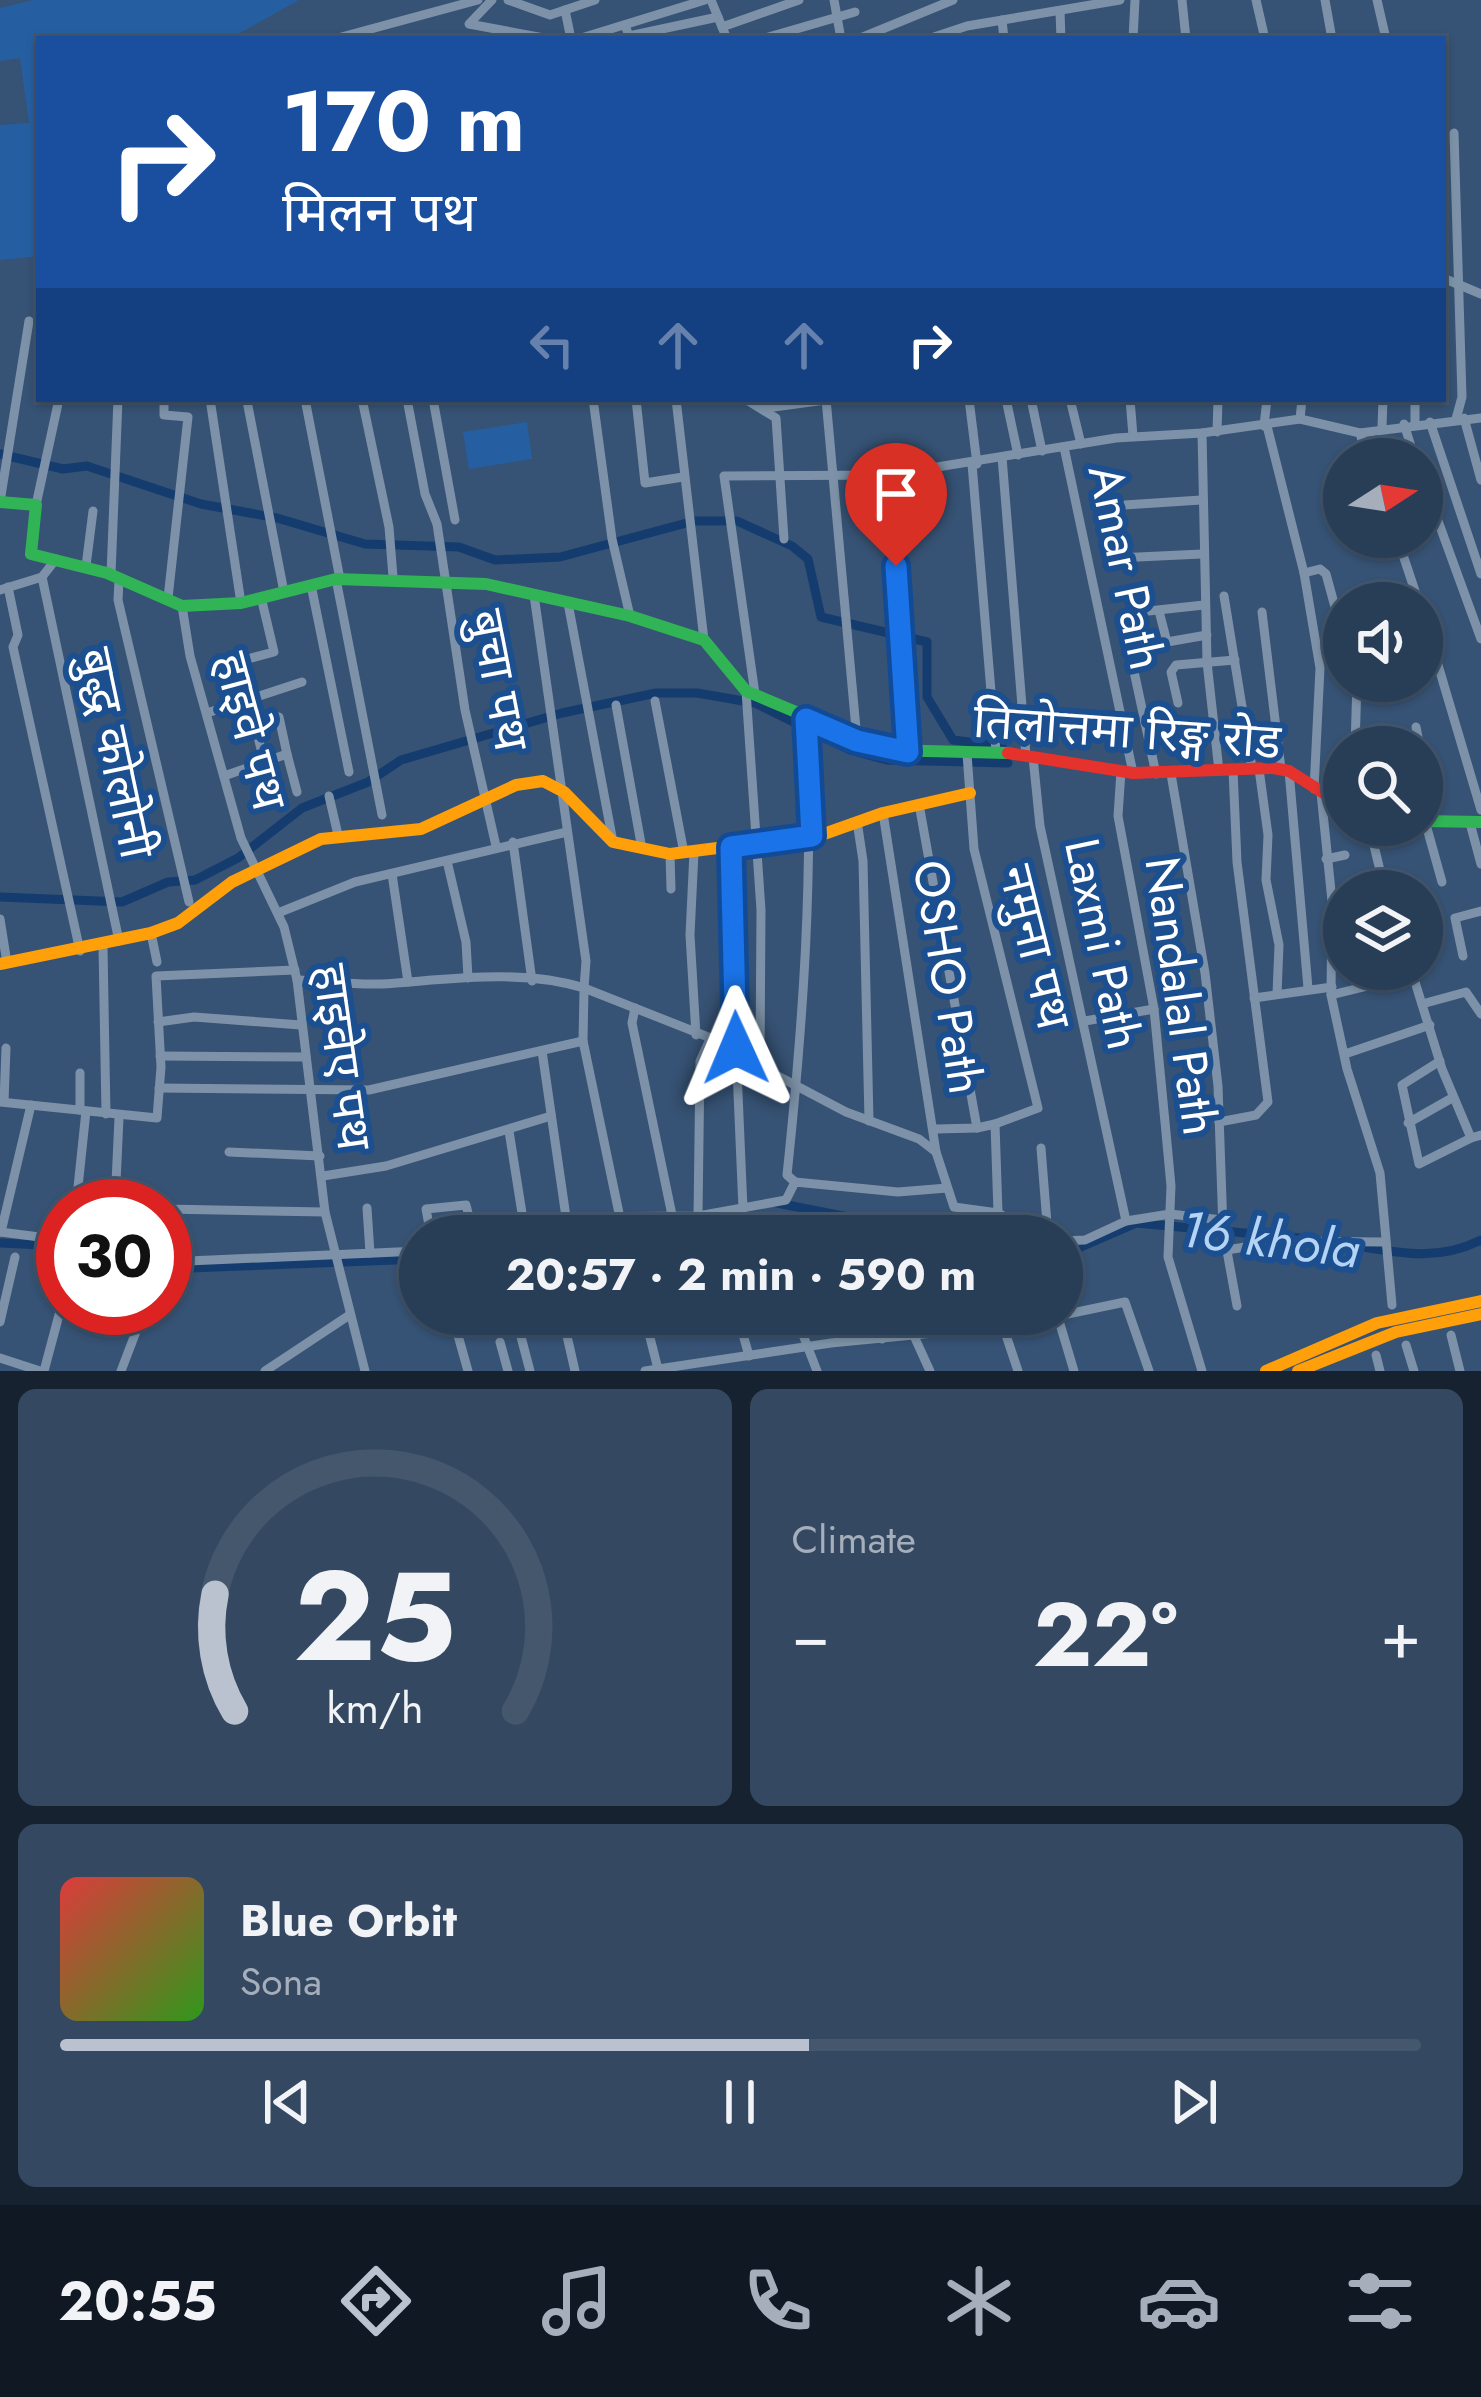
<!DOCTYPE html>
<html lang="en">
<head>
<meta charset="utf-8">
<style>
	body { margin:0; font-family:Jost,"Noto Sans Devanagari",sans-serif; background:#344961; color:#f1f3f6; height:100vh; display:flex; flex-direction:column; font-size:45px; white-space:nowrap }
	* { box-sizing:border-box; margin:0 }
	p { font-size:39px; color:#a5aeba }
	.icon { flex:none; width:66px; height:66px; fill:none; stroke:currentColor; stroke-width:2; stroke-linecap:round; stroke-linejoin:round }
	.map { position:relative; height:1371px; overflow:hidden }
	.sheet { display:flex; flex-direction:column; gap:18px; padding:18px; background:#162230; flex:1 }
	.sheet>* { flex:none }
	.hud { position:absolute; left:36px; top:36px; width:1410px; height:366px; border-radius:0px; box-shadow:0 3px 9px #0004,0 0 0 3px #44576d; background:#1a4fa0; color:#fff; overflow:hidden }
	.needle { width:78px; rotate:78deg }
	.controls { position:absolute; left:1323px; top:438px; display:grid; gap:24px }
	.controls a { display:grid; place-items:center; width:120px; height:120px; border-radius:50%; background:#283e57; box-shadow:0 3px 9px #0004,0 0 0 3px #44576d; font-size:60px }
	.speed { position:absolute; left:36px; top:1179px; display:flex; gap:24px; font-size:60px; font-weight:700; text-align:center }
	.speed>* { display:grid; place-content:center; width:156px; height:156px; border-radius:50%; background:#283e57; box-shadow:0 3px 9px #0004,0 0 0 3px #44576d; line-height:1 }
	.speed .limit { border:18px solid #d22; background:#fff; color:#111 }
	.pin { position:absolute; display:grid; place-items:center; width:102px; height:102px; color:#fff; margin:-123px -51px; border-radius:50% 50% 50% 0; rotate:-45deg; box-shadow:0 0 12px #0007 }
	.pin .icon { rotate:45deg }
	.me { position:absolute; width:132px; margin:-66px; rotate:359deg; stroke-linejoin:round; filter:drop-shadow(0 0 9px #0008) }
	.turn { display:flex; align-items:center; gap:42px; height:252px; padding:0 48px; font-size:54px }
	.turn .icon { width:156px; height:156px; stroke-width:2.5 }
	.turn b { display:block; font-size:84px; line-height:102px }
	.lanes { display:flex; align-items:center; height:114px; padding:0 48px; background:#0003; justify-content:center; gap:60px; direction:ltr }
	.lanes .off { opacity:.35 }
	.big { font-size:90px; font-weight:700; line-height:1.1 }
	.sheet .card { flex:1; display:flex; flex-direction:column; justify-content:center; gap:18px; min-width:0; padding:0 42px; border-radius:18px; background:#344961 }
	.sheet .dial { align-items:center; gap:0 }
	.dial svg { height:312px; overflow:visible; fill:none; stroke:#44576d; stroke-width:7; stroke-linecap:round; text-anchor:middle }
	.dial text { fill:#f1f3f6; stroke:none }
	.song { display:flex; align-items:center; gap:36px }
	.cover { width:144px; height:144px; border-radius:18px; background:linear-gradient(135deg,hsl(0 70% 55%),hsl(110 70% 35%)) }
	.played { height:12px; border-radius:6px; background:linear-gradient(90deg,#b9c2ce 55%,#44576d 55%) }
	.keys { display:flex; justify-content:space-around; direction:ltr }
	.heat { display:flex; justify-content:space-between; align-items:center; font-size:66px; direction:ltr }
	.sheet .tiles { flex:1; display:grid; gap:18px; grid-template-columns:1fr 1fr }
	.card:last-child { grid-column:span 2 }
	.trip { position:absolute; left:399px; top:1215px; width:684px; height:120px; border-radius:60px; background:#283e57; box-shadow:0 3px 9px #0004,0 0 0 3px #44576d; font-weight:700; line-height:120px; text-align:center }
	.tab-bar { display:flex; height:192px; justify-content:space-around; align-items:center; background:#101923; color:#a5aeba }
	.tab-bar .icon { width:84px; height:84px }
	.tab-bar .selected { color:#b9c2ce }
	.tab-bar b { font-size:54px; color:#f1f3f6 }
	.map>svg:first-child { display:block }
	.green { fill:#265fa1 }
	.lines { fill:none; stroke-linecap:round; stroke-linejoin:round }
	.canal { stroke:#153c6e; stroke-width:9 }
	.street { stroke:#7d92a8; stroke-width:9 }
	.fast { stroke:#30b455; stroke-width:12 }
	.slow { stroke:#ff9f0a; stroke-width:12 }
	.jam { stroke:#e5322d; stroke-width:12 }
	.route-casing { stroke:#114b97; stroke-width:30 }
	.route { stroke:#1a73e8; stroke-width:21 }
	.labels { text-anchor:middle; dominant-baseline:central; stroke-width:12; stroke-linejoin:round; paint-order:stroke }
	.street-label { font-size:48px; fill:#fff; stroke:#1b4f8f }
	.water-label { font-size:51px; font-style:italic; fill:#b5d3f5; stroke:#1b4f8f }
</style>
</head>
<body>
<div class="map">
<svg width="1481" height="1371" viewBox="0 0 1481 1371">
	<rect width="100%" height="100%" fill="#365274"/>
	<g class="green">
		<path d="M33,0H299L229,39H39V256L0,260V125L29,123L20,58L0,61V8Z"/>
		<path d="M527,422L532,459L469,469L463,432Z"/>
	</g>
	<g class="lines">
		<g class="canal">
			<path d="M0,454L63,469L87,466L201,504L277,518L365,544L459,547L495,560L560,557L694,521H737L792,546L808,559L821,617L927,642V697L953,740L1002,746"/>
			<path d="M0,897L122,902L168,882L195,880L238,858L302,808L368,782L401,760L562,713L656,693H697L755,703L850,750L887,760L1008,763"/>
			<path d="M777,1203L848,1217L943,1218L982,1236"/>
			<path d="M541,1236C597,1218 657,1231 714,1217"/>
			<path d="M0,1243L63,1246"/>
			<path d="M1352,1245C1399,1253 1437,1262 1481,1240"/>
			<path d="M1062,1255L1136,1223L1300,1238"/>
			<path d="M165,1269L420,1259"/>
		</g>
		<g class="street">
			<path d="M492,0L469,24L549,39"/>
			<path d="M508,0L550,15L595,0"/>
			<path d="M711,0L727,39"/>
			<path d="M834,0L841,39"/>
			<path d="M1182,0L1186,39"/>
			<path d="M1256,0L1265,39"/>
			<path d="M1325,0L1332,39"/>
			<path d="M1377,0L1386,39"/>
			<path d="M565,10L571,39"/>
			<path d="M1060,11L1061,39"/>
			<path d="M1002,20L1004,39"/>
			<path d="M625,25L629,36L718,17"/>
			<path d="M722,27L799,0"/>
			<path d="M334,39L478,0"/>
			<path d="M578,39L705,0"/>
			<path d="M762,39L855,12"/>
			<path d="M858,39L953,0"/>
			<path d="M928,39L967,26L1120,0"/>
			<path d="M1133,39L1135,0"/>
			<path d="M1454,133L1462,397L1456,419"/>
			<path d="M1443,278L1481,294"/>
			<path d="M164,399V415L188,417L168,598"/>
			<path d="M210,399L241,603"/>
			<path d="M305,399L340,579"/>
			<path d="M362,399L389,527L393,577"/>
			<path d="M407,399L425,494L437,524L465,710L496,846"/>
			<path d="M433,399L455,520"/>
			<path d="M593,399L612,539L630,616"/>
			<path d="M636,399L645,483L683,477"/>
			<path d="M676,399L704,640"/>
			<path d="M745,399L776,418L784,539"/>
			<path d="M826,399L857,740"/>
			<path d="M969,399L977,464"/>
			<path d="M1006,399L1018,455"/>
			<path d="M1031,399L1042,451"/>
			<path d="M1070,399L1081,444"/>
			<path d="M1130,399L1133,436"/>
			<path d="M247,401L284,592"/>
			<path d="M766,408L826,400"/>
			<path d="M1464,418L1481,480"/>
			<path d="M1300,419L1302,399"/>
			<path d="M1430,422L1481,574"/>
			<path d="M1415,423V399"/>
			<path d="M1404,424L1415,459"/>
			<path d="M1264,426L1267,399"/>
			<path d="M1267,426L1304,573L1320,668L1314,789"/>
			<path d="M1382,427L1383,399"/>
			<path d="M1217,432L1218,399"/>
			<path d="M1202,433L1207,662L1219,771"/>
			<path d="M1360,433L1367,459"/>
			<path d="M1064,447L1133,773"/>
			<path d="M1002,457L1026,756"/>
			<path d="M972,464L996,751"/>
			<path d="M888,475L907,752"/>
			<path d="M1422,477L1481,639"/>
			<path d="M1201,500L1109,506L1117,558L1202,554"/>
			<path d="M0,502L29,321"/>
			<path d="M36,505L59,399"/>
			<path d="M1397,537L1419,603"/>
			<path d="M86,566L93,511"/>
			<path d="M1304,573L1320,569L1326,574L1344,640"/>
			<path d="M111,574L118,399"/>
			<path d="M42,577L119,941"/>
			<path d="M336,579L382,815"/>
			<path d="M119,580L118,600L189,902"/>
			<path d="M311,585L349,772"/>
			<path d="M8,587L18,635L13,647L80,951"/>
			<path d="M0,590L42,577L56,559"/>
			<path d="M534,595L586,961L584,988"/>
			<path d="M1224,596L1252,768"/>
			<path d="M568,603L613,842"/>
			<path d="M182,606L190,656L241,838L284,927L297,980L325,1212L365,1371"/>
			<path d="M1159,611L1167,642L1207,635"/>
			<path d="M1422,611L1481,810"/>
			<path d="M1262,612L1281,769"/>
			<path d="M746,691L761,910L760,1062"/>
			<path d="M755,694L724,476L888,475L1116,438L1202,433L1300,419L1360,433L1481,418"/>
			<path d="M246,700L236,662L274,652L261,597"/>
			<path d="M655,701L684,853"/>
			<path d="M1178,703L1171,672L1176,665L1235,660"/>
			<path d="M616,705L642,849"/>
			<path d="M207,713L302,682"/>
			<path d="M279,717L287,754"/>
			<path d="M1416,727L1420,747"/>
			<path d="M256,729L264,761"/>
			<path d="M1355,747L1357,681"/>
			<path d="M967,754L974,849L1038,1108L995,1124"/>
			<path d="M1033,757L1040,826L1126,1221L1085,1240L1062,1241"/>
			<path d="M1422,757L1434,821"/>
			<path d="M1259,769L1268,835L1266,880L1279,945L1277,994"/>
			<path d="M1121,771L1118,816L1154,1009L1165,1122L1171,1186L1168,1257L1202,1371"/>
			<path d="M1289,771L1308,988"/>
			<path d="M1156,774L1123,620L1130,613L1204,605"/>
			<path d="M1171,774L1205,973L1218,1086L1223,1229L1237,1306"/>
			<path d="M224,776L287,754L297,792"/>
			<path d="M1321,793L1332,901L1331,995L1347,1069L1380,1173L1392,1305"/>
			<path d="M329,796L338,835"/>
			<path d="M919,804L977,1128L936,1129"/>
			<path d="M883,813L936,1152"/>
			<path d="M857,821L863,861L869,1121"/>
			<path d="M1425,821L1442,882"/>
			<path d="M1470,823L1481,864"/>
			<path d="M1369,825L1385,891"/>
			<path d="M513,842L532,981"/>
			<path d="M731,847L736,1048"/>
			<path d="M694,852L690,935L696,1035"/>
			<path d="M670,854L671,889"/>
			<path d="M1326,859L1345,855"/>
			<path d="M447,861L466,942L468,978"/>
			<path d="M392,874L408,982"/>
			<path d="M278,913L355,882L567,832"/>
			<path d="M0,919L7,963"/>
			<path d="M151,933L157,962"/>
			<path d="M103,947L106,1114"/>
			<path d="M1463,956L1455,918L1481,911"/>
			<path d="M1411,969L1442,1069L1471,1138L1481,1135"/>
			<path d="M297,980C325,981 353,985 381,984C446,980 520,968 584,988L736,1048L742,1057L846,1112L919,1139L936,1152L954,1207L998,1213L1037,1236"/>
			<path d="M584,990L583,1041L620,1218"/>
			<path d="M1331,995L1413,975"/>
			<path d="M1254,998L1332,987"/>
			<path d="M1422,1004L1466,992L1481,1014"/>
			<path d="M635,1008L632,1023L672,1215"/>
			<path d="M1085,1021L1154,1009"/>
			<path d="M158,1022L194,1017L301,1025"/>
			<path d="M542,1051L566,1217"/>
			<path d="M1345,1054L1430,1025"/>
			<path d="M160,1056L306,1057"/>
			<path d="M742,1057L737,1070L743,1209"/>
			<path d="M1440,1061L1402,1085L1419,1164L1471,1138"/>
			<path d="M80,1073V1110"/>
			<path d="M159,1088L369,1090L583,1041"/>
			<path d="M0,1102L157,1118L161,1067L156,976L295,970"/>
			<path d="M4,1102L6,1048"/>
			<path d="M1219,1122L1256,1115L1268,1102L1237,862L1233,770"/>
			<path d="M1408,1123L1452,1098"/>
			<path d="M977,1128L995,1124L998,1213"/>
			<path d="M509,1131L525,1232"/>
			<path d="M1041,1148L1048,1236"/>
			<path d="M229,1152L320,1156"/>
			<path d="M323,1176L386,1166L551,1116"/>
			<path d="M795,1182L787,1175C803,1023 814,873 806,719"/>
			<path d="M78,1193L119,1206"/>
			<path d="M115,1204L119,1118"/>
			<path d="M76,1206L86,1111"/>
			<path d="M367,1208L370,1253"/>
			<path d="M165,1209L325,1212"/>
			<path d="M698,1216L700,1061L710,1039"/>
			<path d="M1126,1221L1170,1214L1222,1220"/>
			<path d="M0,1232L63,1240"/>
			<path d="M1,1232L31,1105"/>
			<path d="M431,1236L426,1209L466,1205L474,1236"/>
			<path d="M513,1236L566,1217L698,1216L786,1200L795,1182L898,1192L947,1188"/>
			<path d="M1227,1250L1282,1241L1382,1242"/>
			<path d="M165,1262L420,1251"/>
			<path d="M452,1314L468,1371"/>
			<path d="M515,1314L530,1371"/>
			<path d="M562,1314L575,1371"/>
			<path d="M644,1314L658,1369"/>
			<path d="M795,1314L817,1371"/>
			<path d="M877,1314L882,1339"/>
			<path d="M999,1314L1018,1371"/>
			<path d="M1057,1314L1074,1371"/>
			<path d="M738,1316L749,1356"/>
			<path d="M1058,1316L1125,1302L1149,1371"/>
			<path d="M0,1322L15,1257"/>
			<path d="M1451,1335L1460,1371"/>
			<path d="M914,1336L930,1371"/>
			<path d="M500,1342L508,1371"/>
			<path d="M1406,1345L1414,1371"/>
			<path d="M1376,1355L1380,1371"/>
			<path d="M0,1358L40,1371"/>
			<path d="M44,1371L63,1300"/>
			<path d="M121,1371L145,1308"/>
			<path d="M265,1371L348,1316"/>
			<path d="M645,1371L831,1343L1016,1325"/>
		</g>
		<g class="fast">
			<path d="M0,502L36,505L31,554L107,573L182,606L241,603L336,579L486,584L630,616L704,640L746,691L886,750L1008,753"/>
			<path d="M1422,821L1481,822"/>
		</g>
		<g class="slow">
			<path d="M0,964L151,933L178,923L232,882L321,839L421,829L516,785L543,781L564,792L613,842L670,854L821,835L883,813L970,793"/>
			<path d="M1266,1371L1377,1323L1481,1301"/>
			<path d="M1298,1371L1396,1332L1481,1314"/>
		</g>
		<path class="jam" d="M1008,753L1133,773L1273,768L1289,771L1344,806"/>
	</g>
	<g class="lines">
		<defs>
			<path id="route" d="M736,1048L731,847L812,836L806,719L857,741L908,752L896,566"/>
		</defs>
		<use href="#route" class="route-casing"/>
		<use href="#route" class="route"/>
	</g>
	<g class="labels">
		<g class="street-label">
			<text transform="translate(1126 567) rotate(78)">Amar Path</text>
			<text transform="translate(499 680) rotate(79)">बुचा पथ</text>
			<text transform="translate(250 731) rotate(75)">हाइवे पथ</text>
			<text transform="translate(1127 731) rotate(4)">तिलोत्तमा रिङ्ग रोड</text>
			<text transform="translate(116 753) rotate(78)">बुद्ध कोलोनी</text>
			<text transform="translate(1103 944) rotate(78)">Laxmi Path</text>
			<text transform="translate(1035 947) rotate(76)">नमुना पथ</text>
			<text transform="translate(948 977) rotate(81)">OSHO Path</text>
			<text transform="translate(1181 996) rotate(82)">Nandalal Path</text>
			<text transform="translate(342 1057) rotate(82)">हाइवेए पथ</text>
		</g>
		<g class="water-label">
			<text transform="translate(1270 1239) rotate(7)">16 khola</text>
		</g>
	</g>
</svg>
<div class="controls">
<a><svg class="needle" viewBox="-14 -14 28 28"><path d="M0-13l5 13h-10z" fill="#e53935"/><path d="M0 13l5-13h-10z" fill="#a5aeba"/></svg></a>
<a><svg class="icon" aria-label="sound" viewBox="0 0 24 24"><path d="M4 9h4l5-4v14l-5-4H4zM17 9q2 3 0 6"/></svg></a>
<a><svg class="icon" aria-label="search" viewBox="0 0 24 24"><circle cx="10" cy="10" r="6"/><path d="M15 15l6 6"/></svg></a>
<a><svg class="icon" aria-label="layers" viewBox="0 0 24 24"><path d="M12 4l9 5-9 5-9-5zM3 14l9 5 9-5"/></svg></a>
</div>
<div class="speed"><div class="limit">30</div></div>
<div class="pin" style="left:896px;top:566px;background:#d93025"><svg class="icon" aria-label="arrive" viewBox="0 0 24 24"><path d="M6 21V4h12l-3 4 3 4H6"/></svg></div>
<svg class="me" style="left:736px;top:1048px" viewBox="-20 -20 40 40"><path d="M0-17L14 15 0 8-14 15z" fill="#1a73e8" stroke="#fff" stroke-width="4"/></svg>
<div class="trip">20:57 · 2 min · 590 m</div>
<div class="hud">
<div class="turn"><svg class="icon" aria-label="right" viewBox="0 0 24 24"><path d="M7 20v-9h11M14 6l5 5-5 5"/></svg><div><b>170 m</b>मिलन पथ</div></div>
<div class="lanes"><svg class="icon off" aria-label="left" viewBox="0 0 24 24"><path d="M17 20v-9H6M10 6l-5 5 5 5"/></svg><svg class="icon off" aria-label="ahead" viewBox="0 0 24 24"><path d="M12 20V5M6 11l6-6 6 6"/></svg><svg class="icon off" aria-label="ahead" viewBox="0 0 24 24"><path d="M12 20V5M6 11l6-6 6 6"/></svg><svg class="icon" aria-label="right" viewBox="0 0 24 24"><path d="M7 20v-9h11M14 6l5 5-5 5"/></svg></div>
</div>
</div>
<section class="sheet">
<div class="tiles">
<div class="card dial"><svg viewBox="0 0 100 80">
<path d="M14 69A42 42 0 1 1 86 69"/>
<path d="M14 69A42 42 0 0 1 9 39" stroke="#b9c2ce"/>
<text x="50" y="56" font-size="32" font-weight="700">25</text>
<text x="50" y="72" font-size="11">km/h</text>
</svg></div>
<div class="card"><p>Climate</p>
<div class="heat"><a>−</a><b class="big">22°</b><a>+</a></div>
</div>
<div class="card">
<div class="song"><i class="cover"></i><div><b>Blue Orbit</b><p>Sona</p></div></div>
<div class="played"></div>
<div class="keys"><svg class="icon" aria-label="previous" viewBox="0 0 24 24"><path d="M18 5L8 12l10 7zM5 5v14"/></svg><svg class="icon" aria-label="pause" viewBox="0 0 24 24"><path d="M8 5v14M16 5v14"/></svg><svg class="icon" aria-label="next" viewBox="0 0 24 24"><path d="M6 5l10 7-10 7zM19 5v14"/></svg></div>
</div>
</div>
</section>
<nav class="tab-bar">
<b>20:55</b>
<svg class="icon selected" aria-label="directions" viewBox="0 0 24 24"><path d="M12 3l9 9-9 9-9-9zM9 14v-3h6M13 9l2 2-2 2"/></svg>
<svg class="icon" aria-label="music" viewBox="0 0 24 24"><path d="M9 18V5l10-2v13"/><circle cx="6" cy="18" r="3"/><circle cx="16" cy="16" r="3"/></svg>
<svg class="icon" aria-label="phone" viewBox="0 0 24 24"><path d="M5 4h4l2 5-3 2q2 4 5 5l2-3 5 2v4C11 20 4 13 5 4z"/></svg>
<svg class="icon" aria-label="climate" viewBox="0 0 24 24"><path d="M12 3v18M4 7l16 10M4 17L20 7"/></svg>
<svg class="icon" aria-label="car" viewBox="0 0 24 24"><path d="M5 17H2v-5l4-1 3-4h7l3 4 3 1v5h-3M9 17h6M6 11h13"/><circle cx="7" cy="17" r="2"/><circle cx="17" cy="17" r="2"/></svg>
<svg class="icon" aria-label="filters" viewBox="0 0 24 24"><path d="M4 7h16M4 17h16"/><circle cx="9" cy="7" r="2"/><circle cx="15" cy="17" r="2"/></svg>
</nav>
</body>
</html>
